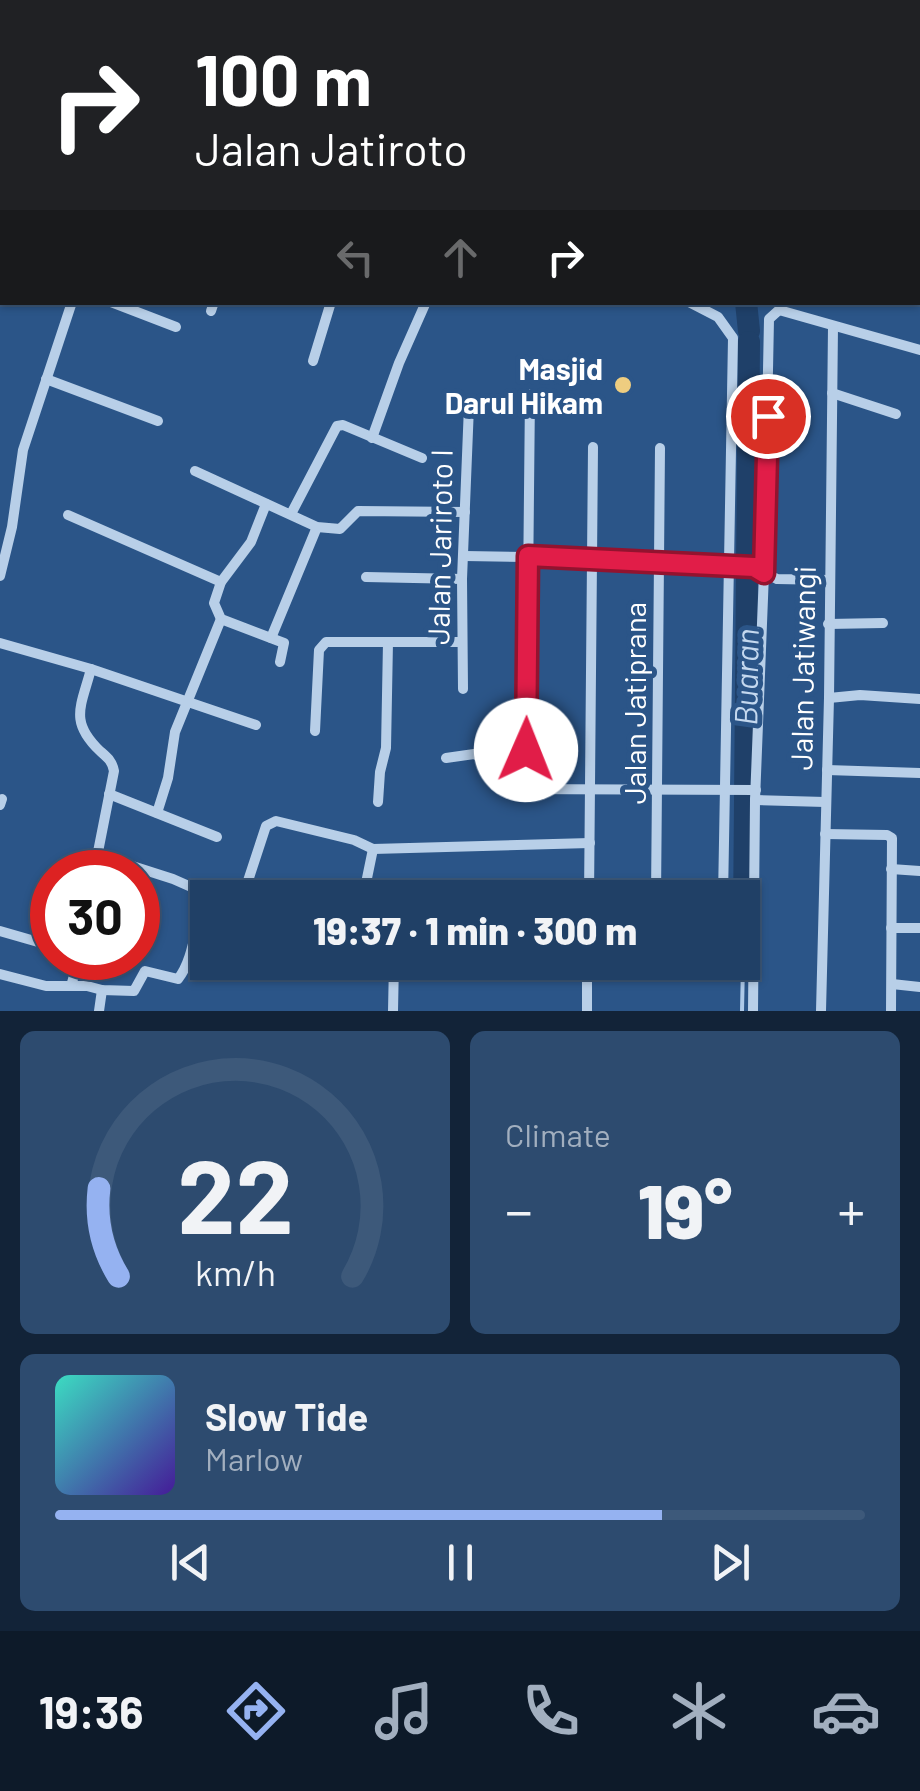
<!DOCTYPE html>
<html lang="en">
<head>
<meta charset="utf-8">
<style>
	body { margin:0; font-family:Barlow,sans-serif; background:#2d4b6f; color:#f1f3f6; height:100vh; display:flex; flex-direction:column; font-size:38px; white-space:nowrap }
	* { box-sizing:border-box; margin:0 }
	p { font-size:32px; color:#a2afbf }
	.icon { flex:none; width:55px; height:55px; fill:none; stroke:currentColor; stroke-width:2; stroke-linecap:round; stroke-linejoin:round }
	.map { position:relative; height:1011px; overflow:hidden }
	.details { display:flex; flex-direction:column; gap:20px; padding:20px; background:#122338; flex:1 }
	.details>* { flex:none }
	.top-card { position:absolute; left:0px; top:0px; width:920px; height:305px; box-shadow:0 2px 8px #0004,0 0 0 2px #3d597a; background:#202124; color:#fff; overflow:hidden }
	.speed { position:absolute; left:30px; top:850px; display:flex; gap:20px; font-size:50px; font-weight:700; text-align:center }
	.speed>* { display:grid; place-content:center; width:130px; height:130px; border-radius:50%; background:#204066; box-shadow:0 2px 8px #0004,0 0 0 2px #3d597a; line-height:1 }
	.speed .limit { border:15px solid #d22; background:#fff; color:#111 }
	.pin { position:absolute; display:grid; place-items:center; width:85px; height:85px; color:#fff; margin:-42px; border:5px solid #fff; border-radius:50%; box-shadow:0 2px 10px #0007 }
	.me { position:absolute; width:110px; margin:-55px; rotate:1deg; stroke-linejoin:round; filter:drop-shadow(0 0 8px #0008) }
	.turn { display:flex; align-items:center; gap:35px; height:210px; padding:0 30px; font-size:45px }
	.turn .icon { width:130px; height:130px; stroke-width:2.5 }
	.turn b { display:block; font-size:70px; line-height:85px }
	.lanes { display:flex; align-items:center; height:95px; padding:0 30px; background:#0003; justify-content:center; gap:50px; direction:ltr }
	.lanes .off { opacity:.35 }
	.big { font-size:75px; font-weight:800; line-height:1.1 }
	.details .widget { flex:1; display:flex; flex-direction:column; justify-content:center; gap:15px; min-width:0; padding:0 35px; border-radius:15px; background:#2d4b6f }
	.details .dial { align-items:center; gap:0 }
	.dial svg { height:260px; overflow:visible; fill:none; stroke:#3d597a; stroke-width:7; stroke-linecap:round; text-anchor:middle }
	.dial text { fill:#f1f3f6; stroke:none }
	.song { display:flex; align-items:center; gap:30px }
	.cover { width:120px; height:120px; border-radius:15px; background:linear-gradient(135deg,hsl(170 70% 55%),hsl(260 70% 35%)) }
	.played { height:10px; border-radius:5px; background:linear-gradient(90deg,#95b2f1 75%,#3d597a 75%) }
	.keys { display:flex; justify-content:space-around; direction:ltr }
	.heat { display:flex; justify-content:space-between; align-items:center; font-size:55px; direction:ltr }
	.details .tiles { flex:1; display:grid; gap:20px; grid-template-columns:1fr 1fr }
	.widget:last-child { grid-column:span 2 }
	.trip { position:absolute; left:190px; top:880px; width:570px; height:100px; border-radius:0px; background:#204066; box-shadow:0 2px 8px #0004,0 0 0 2px #3d597a; font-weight:800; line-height:100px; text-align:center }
	.tab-bar { display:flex; height:160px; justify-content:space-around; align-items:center; background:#0d1a29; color:#a2afbf }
	.tab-bar .icon { width:70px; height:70px }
	.tab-bar .current { color:#95b2f1 }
	.tab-bar b { font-size:45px; color:#f1f3f6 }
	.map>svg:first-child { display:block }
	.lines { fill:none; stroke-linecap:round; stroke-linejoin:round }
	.stream { stroke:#adc9e8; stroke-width:4 }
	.river { stroke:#1f4069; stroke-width:22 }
	.street { stroke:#b8cfe8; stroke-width:10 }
	.route-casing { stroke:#92132f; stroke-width:25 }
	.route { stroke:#e11d48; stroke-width:18 }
	.poi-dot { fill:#eecd80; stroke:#2b5588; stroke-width:4 }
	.labels { text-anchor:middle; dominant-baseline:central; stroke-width:10; stroke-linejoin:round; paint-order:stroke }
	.poi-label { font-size:30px; font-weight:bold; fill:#fff; stroke:#2b5588; text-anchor:end }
	.street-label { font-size:30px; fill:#fff; stroke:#2b5588 }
	.water-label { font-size:32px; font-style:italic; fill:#c4d8ef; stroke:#2b5588 }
</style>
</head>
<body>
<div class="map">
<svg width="920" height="1011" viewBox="0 0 920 1011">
	<rect width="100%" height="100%" fill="#2b5588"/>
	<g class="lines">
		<path class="stream" d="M742,1011L744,917"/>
		<g class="river">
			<path d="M645,2L647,0"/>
			<path d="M746,302L749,331"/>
			<path d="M744,917L749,342"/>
		</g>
		<g class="street">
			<path d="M66,0L71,2"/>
			<path d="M598,0L607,2"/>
			<path d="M810,0L821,2"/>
			<path d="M50,2V0"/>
			<path d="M106,2L108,0"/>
			<path d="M169,2L170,0"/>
			<path d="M666,2L667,0"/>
			<path d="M897,2V0"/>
			<path d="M0,60L2,61"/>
			<path d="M918,62L920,63"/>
			<path d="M918,128L920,129"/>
			<path d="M0,191L2,185"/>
			<path d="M918,196L920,197"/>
			<path d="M0,262L2,263"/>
			<path d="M111,302L176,327"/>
			<path d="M689,302L718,317L733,338L723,898"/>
			<path d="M211,311L214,302"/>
			<path d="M313,361L331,302"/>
			<path d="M46,379L158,421"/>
			<path d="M832,393L896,414"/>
			<path d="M372,438L399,363L426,302"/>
			<path d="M195,471L317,527L340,529L358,511L465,512"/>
			<path d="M266,504L251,542L221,582L214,603L221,619L284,643L280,662"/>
			<path d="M291,514L337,426L343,425L422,458"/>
			<path d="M68,515L221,582"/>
			<path d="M465,556L594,558L753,567L777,579L829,580"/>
			<path d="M0,576L12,527L23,450L72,302"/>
			<path d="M366,577L462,579"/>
			<path d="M828,624L883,623"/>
			<path d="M271,638L317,527"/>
			<path d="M0,643L91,669L256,725"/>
			<path d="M91,669C81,707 69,721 100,751C108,758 112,761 114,771L94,872"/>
			<path d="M463,689L462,579L469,406"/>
			<path d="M829,698L860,695L920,699"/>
			<path d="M315,731L319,650L326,642H461"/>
			<path d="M446,758L474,754L487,759L495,786L499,789L756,790"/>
			<path d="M827,770L920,773"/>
			<path d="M526,788L530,394"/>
			<path d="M109,794L217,837"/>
			<path d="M755,800L825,802"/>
			<path d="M378,802L380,772L386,748L388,642"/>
			<path d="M0,805L2,799"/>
			<path d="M157,813L168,778L175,732L221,619"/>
			<path d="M825,834L887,835L892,838L891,1011"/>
			<path d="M98,855L173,879L207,894L227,898"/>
			<path d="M891,869L920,871"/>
			<path d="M366,883L373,849"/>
			<path d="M239,898L243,896L266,826L276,821L354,840L373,849L590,843"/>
			<path d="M589,898L593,447"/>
			<path d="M656,898L660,448"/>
			<path d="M891,928H920"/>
			<path d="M0,931L52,946"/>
			<path d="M0,974L46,986H87L102,990L134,991L145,971L178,979C195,958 195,920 207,894"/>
			<path d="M892,984L920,987"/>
			<path d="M71,986L79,958"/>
			<path d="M99,1011L102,990"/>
			<path d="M393,1011L394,962"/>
			<path d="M587,1011V962"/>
			<path d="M753,1011L755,800L764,573L769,319L779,310L920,350"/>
			<path d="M821,1011L829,698L833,326"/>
		</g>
	</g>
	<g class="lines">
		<defs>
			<path id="route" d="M526,750L528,556L754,567L764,573L768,416"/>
		</defs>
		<use href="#route" class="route-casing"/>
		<use href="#route" class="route"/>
	</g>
	<circle class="poi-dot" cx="623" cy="385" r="10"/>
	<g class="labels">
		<g class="poi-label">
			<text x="603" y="368">Masjid<tspan x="603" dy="34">Darul Hikam</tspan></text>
		</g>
		<g class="street-label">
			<text transform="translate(439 547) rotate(-89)">Jalan Jariroto I</text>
			<text transform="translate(802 668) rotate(-89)">Jalan Jatiwangi</text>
			<text transform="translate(634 703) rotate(-90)">Jalan Jatiprana</text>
		</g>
		<g class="water-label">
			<text transform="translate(745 677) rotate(-89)">Buaran</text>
		</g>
	</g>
</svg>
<div class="speed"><div class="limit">30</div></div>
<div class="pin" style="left:768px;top:416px;background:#d93025"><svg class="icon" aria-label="arrive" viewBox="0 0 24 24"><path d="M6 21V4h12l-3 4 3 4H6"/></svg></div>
<svg class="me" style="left:526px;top:750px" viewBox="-20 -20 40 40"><circle r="19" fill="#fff"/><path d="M0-13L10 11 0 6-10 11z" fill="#e11d48"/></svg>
<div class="trip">19:37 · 1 min · 300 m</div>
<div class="top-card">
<div class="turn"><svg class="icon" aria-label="right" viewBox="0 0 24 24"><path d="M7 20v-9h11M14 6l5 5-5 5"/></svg><div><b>100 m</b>Jalan Jatiroto</div></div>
<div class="lanes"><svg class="icon off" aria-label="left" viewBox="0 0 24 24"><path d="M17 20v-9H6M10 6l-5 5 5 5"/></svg><svg class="icon off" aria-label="ahead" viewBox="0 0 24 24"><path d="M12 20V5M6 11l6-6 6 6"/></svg><svg class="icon" aria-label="right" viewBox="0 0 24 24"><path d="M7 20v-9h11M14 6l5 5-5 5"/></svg></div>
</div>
</div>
<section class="details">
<div class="tiles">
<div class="widget dial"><svg viewBox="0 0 100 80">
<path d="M14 69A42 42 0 1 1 86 69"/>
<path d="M14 69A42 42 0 0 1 8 42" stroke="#95b2f1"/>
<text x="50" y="56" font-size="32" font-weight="700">22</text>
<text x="50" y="72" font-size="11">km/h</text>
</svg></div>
<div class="widget"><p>Climate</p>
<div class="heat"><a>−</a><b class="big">19°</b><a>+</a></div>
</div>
<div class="widget">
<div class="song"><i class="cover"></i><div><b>Slow Tide</b><p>Marlow</p></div></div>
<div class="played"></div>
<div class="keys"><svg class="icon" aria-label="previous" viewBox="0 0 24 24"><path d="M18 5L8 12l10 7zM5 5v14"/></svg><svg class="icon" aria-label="pause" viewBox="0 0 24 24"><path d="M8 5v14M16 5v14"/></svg><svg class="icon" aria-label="next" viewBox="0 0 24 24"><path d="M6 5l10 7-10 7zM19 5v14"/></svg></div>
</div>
</div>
</section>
<nav class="tab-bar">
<b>19:36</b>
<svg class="icon current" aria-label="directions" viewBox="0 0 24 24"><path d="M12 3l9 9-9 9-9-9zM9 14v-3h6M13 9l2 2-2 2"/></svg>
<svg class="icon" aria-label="music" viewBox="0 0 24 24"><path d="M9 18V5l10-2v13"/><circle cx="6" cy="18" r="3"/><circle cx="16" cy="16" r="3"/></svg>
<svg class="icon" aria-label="phone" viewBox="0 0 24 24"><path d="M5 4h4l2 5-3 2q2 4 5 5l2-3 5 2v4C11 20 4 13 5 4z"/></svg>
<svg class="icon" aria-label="climate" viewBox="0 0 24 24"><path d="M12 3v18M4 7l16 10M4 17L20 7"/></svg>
<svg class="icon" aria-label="car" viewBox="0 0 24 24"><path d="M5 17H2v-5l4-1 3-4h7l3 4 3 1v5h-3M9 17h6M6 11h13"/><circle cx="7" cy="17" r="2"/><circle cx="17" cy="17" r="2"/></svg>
</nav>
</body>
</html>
